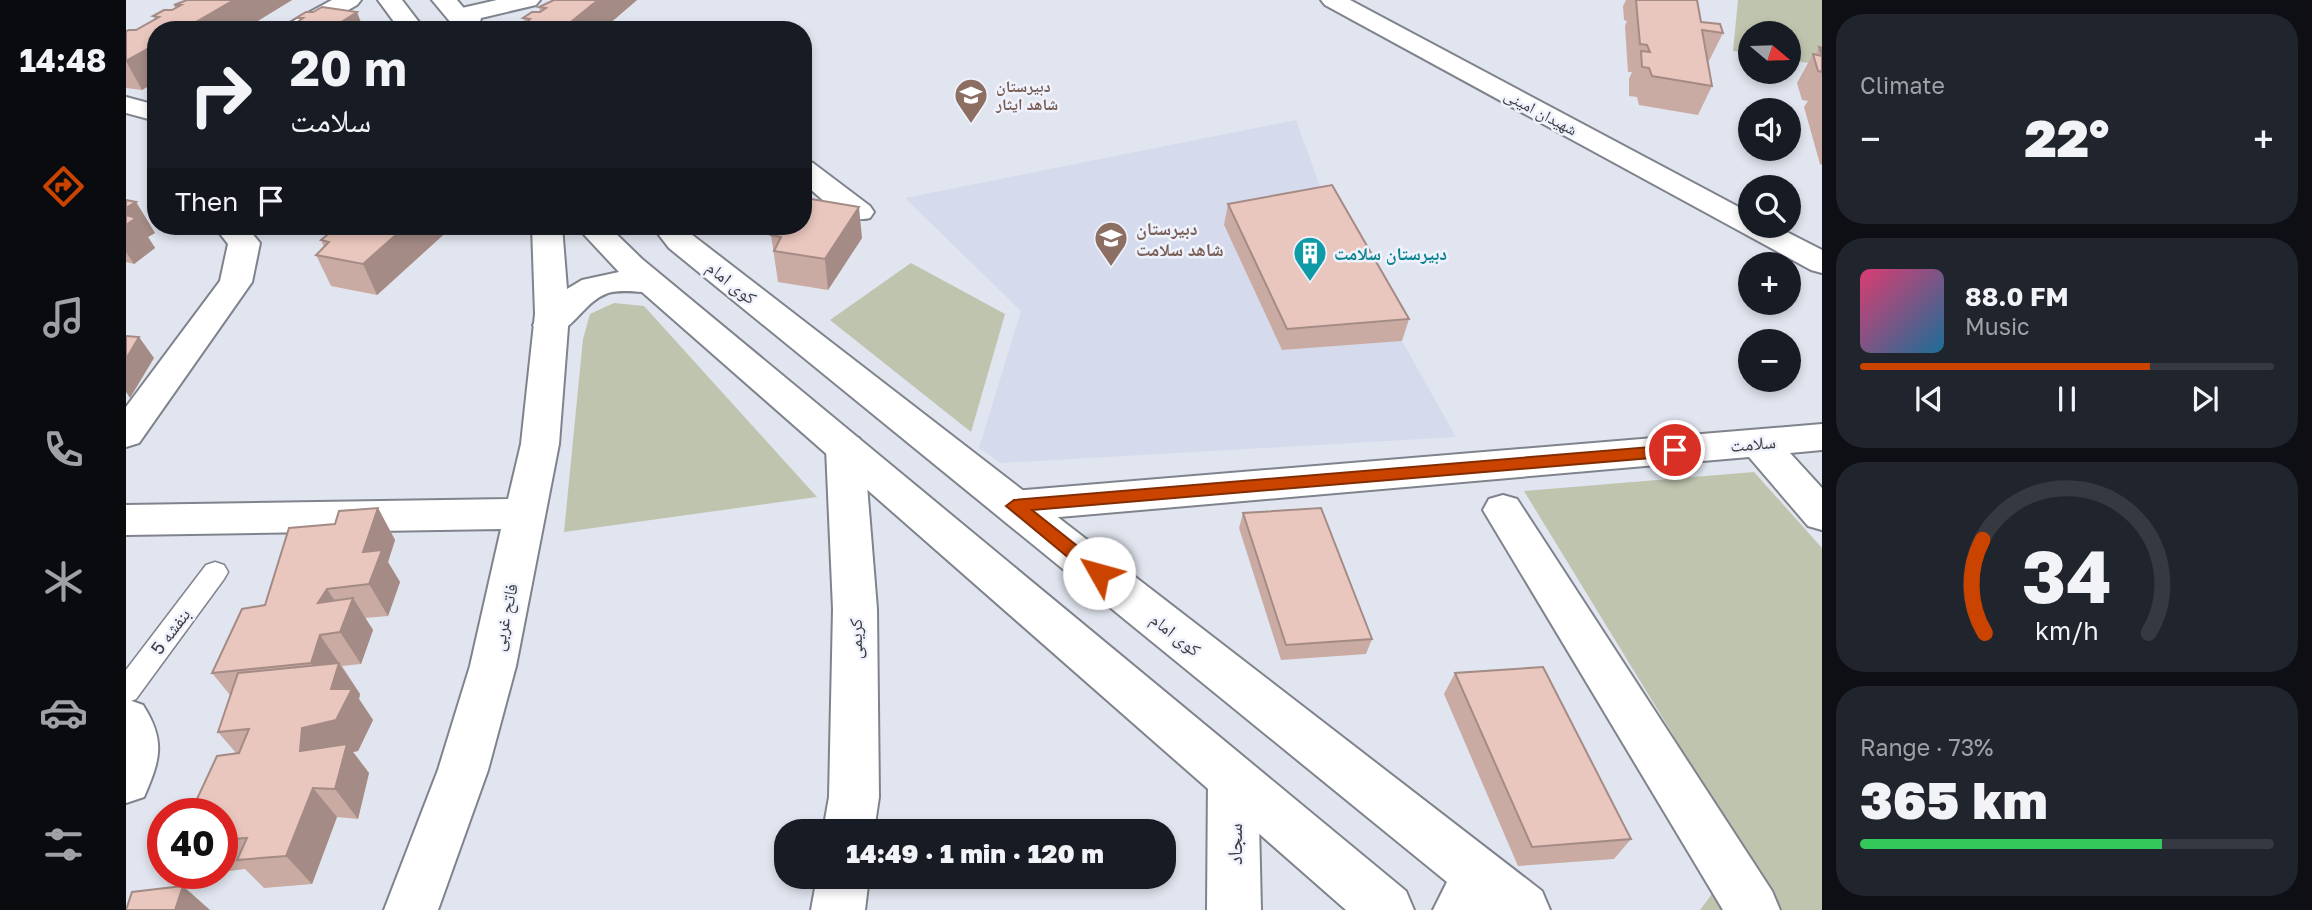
<!DOCTYPE html>
<html lang="en">
<head>
<meta charset="utf-8">
<style>
	body { margin:0; font-family:"Golos Text","Noto Naskh Arabic",sans-serif; background:#20242c; color:#f1f3f6; height:100vh; display:flex; flex-direction:column; font-size:26px; white-space:nowrap }
	* { box-sizing:border-box; margin:0 }
	p { font-size:23px; color:#9ea1a6 }
	.icon { flex:none; width:38px; height:38px; fill:none; stroke:currentColor; stroke-width:2; stroke-linecap:round; stroke-linejoin:round }
	.map { position:relative; flex:1; overflow:hidden }
	.sheet { display:flex; flex-direction:column; gap:14px; padding:14px; background:#0d0f14; width:490px }
	.sheet>* { flex:none }
	.top-card { position:absolute; left:21px; top:21px; width:665px; height:214px; border-radius:28px; box-shadow:0 4px 10px #0003; background:#171b24; color:#f1f3f6; overflow:hidden }
	.needle { width:46px; rotate:109deg }
	.buttons { position:absolute; left:1612px; top:21px; display:grid; gap:14px }
	.buttons a { display:grid; place-items:center; width:63px; height:63px; border-radius:50%; background:#171b24; box-shadow:0 4px 10px #0003; font-size:35px }
	.speed { position:absolute; left:21px; top:798px; display:flex; gap:14px; font-size:35px; font-weight:700; text-align:center }
	.speed>* { display:grid; place-content:center; width:91px; height:91px; border-radius:50%; background:#171b24; box-shadow:0 4px 10px #0003; line-height:1 }
	.speed .limit { border:10px solid #d22; background:#fff; color:#111 }
	.pin { position:absolute; display:grid; place-items:center; width:60px; height:60px; color:#fff; margin:-30px; border:4px solid #fff; border-radius:50%; box-shadow:0 2px 7px #0007 }
	.me { position:absolute; width:77px; margin:-38px; rotate:308deg; stroke-linejoin:round; filter:drop-shadow(0 0 5px #0008) }
	.turn { display:flex; align-items:center; gap:24px; height:147px; padding:0 28px; font-size:32px }
	.turn .icon { width:91px; height:91px; stroke-width:2.5 }
	.turn b { display:block; font-size:49px; line-height:60px }
	.then { display:flex; align-items:center; height:66px; padding:0 28px; background:#0003; gap:14px; font-size:26px }
	.big { font-size:52px; font-weight:800; line-height:1.1 }
	.sheet .tile { flex:1; display:flex; flex-direction:column; justify-content:center; gap:10px; min-width:0; padding:0 24px; border-radius:28px; background:#20242c }
	.sheet .dial { align-items:center; gap:0 }
	.dial svg { height:182px; overflow:visible; fill:none; stroke:#363941; stroke-width:7; stroke-linecap:round; text-anchor:middle }
	.dial text { fill:#f1f3f6; stroke:none }
	.song { display:flex; align-items:center; gap:21px }
	.cover { width:84px; height:84px; border-radius:10px; background:linear-gradient(135deg,hsl(340 70% 55%),hsl(200 70% 35%)) }
	.played { height:7px; border-radius:4px; background:linear-gradient(90deg,#ca4400 70%,#363941 70%) }
	.keys { display:flex; justify-content:space-around; direction:ltr }
	.heat { display:flex; justify-content:space-between; align-items:center; font-size:38px; direction:ltr }
	.charge { height:10px; border-radius:5px; background:linear-gradient(90deg,#34c759 73%,#363941 0) }
	.trip { position:absolute; left:648px; top:819px; width:402px; height:70px; border-radius:28px; background:#171b24; box-shadow:0 4px 10px #0003; font-weight:800; line-height:70px; text-align:center }
	main { display:flex; flex:1; min-height:0 }
	.tab-bar { display:flex; flex-direction:column; width:126px; justify-content:space-around; align-items:center; background:#090b0e; color:#9ea1a6 }
	.tab-bar .icon { width:49px; height:49px }
	.tab-bar .current { color:#ca4400 }
	.tab-bar b { font-size:32px; color:#f1f3f6 }
	.map>svg:first-child { display:block }
	.built { fill:#d5dbec }
	.green { fill:#bfc4af }
	.lines { fill:none; stroke-linecap:round; stroke-linejoin:round }
	.lane-casing { stroke:#7f838c; stroke-width:3 }
	.street-casing { stroke:#7f838c; stroke-width:4 }
	.secondary-casing { stroke:#7f838c; stroke-width:4 }
	.lane { fill:#fff; fill-rule:evenodd }
	.street { fill:#fff; fill-rule:evenodd }
	.secondary { fill:#fff; fill-rule:evenodd }
	.wall { fill:#c9aba3 }
	.shaded-wall { fill:#a48b85 }
	.building { fill:#eac7be; stroke:#a48b85; stroke-width:2 }
	.route { fill:#ca4400; stroke:#832c00; stroke-width:2 }
	.labels { text-anchor:middle; dominant-baseline:central; stroke-width:5; stroke-linejoin:round; paint-order:stroke }
	.far-education-label { font-size:16px; font-weight:bold; fill:#785e54; stroke:#eff2fc; text-anchor:start }
	.far-street-label { font-size:16px; fill:#3b3c40; stroke:#eff2fc }
	.education-label { font-size:18px; font-weight:bold; fill:#785e54; stroke:#eff2fc; text-anchor:start }
	.culture-label { font-size:18px; font-weight:bold; fill:#0d838f; stroke:#eff2fc; text-anchor:start }
	.street-label { font-size:18px; fill:#3b3c40; stroke:#eff2fc }
	.near-street-label { font-size:21px; fill:#3b3c40; stroke:#eff2fc }
</style>
</head>
<body>
<main>
<nav class="tab-bar">
<b>14:48</b>
<svg class="icon current" aria-label="directions" viewBox="0 0 24 24"><path d="M12 3l9 9-9 9-9-9zM9 14v-3h6M13 9l2 2-2 2"/></svg>
<svg class="icon" aria-label="music" viewBox="0 0 24 24"><path d="M9 18V5l10-2v13"/><circle cx="6" cy="18" r="3"/><circle cx="16" cy="16" r="3"/></svg>
<svg class="icon" aria-label="phone" viewBox="0 0 24 24"><path d="M5 4h4l2 5-3 2q2 4 5 5l2-3 5 2v4C11 20 4 13 5 4z"/></svg>
<svg class="icon" aria-label="climate" viewBox="0 0 24 24"><path d="M12 3v18M4 7l16 10M4 17L20 7"/></svg>
<svg class="icon" aria-label="car" viewBox="0 0 24 24"><path d="M5 17H2v-5l4-1 3-4h7l3 4 3 1v5h-3M9 17h6M6 11h13"/><circle cx="7" cy="17" r="2"/><circle cx="17" cy="17" r="2"/></svg>
<svg class="icon" aria-label="filters" viewBox="0 0 24 24"><path d="M4 7h16M4 17h16"/><circle cx="9" cy="7" r="2"/><circle cx="15" cy="17" r="2"/></svg>
</nav>
<div class="map">
<svg width="1696" height="910" viewBox="0 0 1696 910">
	<rect width="100%" height="100%" fill="#e1e5ef"/>
	<path class="built" d="M1170,120L1201,206L1098,226L1156,350L1276,341L1330,437L875,463L853,448L895,311L779,198Z"/>
	<g class="green">
		<path d="M1612,0H1696V65L1663,60L1662,33H1624V53L1607,51Z"/>
		<path d="M785,263L879,314L845,432L704,320Z"/>
		<path d="M488,303L518,306L691,497L438,532L457,339L464,314Z"/>
		<path d="M1628,472L1696,548V910H1574L1618,851L1398,491Z"/>
	</g>
	<g class="lines">
		<defs>
			<path id="lane" d="M89,562L98,565L102,572L98,579L10,699L0,703V670L80,565Z"/>
			<g id="street">
				<path d="M206,0H235L231,5L187,30H157L160,25Z"/>
				<path d="M371,0H414L410,5L355,18L352,30H332V13L336,8Z"/>
				<path d="M0,97L30,105V121L0,113Z"/>
				<path d="M677,160L687,163L744,206L748,212L744,218C718,225 696,198 677,183Z"/>
				<path d="M88,226H120L134,243L126,282L13,443L0,447V407L94,281L102,244Z"/>
				<path d="M426,304L438,307L443,314L433,444L390,666L362,770L312,910H258L312,770L344,666L375,529L0,535V505L382,499L395,444L409,314L414,307Z"/>
				<path d="M1696,424V450L1664,453L1696,488V530L1682,526L1623,457L888,521L874,517L868,506L874,495L888,491Z"/>
				<path d="M719,435L733,438L738,448L751,609L753,797L748,831H697L703,797L707,609L700,448L705,438Z"/>
				<path d="M1377,495L1391,499L1646,891L1654,910H1597L1357,510L1363,499Z"/>
				<path d="M0,699L17,705C40,741 34,760 18,797L0,803Z"/>
				<path d="M1107,757L1124,763L1132,779L1135,910H1081L1082,779L1090,763Z"/>
				<path d="M691,877H743L739,910H685Z"/>
			</g>
			<g id="secondary">
				<path d="M252,0H276L299,30H274Z"/>
				<path d="M306,0H331L356,30H331Z"/>
				<path d="M1195,0H1224L1624,213V226H1649L1696,250V273L1685,270L1199,5Z"/>
				<path d="M406,226H436L441,289L456,280L493,272L450,226H482L516,259L1280,891L1288,910H1220L516,292C505,291 492,290 482,293C452,304 446,341 412,333L407,325L412,318L409,314Z"/>
				<path d="M526,226H557L565,234L1416,891L1424,910H1307L1321,882L543,248Z"/>
			</g>
		</defs>
		<use href="#lane" class="lane-casing"/>
		<use href="#street" class="street-casing"/>
		<use href="#secondary" class="secondary-casing"/>
		<use href="#lane" class="lane"/>
		<use href="#street" class="street"/>
		<use href="#secondary" class="secondary"/>
	</g>
	<g class="wall">
		<path d="M166,0L117,30H30L16,90L0,88V31L10,30L29,19L27,16L46,10L49,8L48,5Z"/>
		<path d="M428,0H511L476,30H397L396,27L399,24L397,18L414,12L413,7Z"/>
		<path d="M1500,0H1571L1575,22L1597,33L1583,61L1582,60L1586,86L1572,115L1513,105L1511,97L1503,96V79L1506,72H1502L1499,26L1501,21L1498,20L1497,6Z"/>
		<path d="M1693,47L1696,48V165L1694,164L1678,107L1682,101L1676,100L1671,83L1687,54L1689,55Z"/>
		<path d="M0,200L10,202L29,233L22,237L29,248L8,264L0,262Z"/>
		<path d="M1102,204L1283,319L1276,341L1156,350L1098,225Z"/>
		<path d="M221,226H327L251,295L205,286L190,255L198,247L195,240L219,230L222,227Z"/>
		<path d="M645,235L736,238L702,290L652,282Z"/>
		<path d="M252,508L269,540L262,562L274,582L262,616L239,618L247,630L235,664L216,666L234,694L233,699L247,720L232,751L227,752L243,773L232,819L211,817L186,884L138,888L119,869L96,872V814L110,753L92,732L104,695L86,673L139,605L209,524Z"/>
		<path d="M1117,513L1246,639L1240,654L1155,660L1113,528Z"/>
		<path d="M1329,673L1505,839L1488,859L1392,866L1318,694Z"/>
	</g>
	<g class="shaded-wall">
		<path d="M108,0H166L117,30H56Z"/>
		<path d="M472,0H511L476,30H435Z"/>
		<path d="M231,12L238,30H203Z"/>
		<path d="M30,44V82L16,90L0,61Z"/>
		<path d="M10,202L29,233L22,237L29,248L8,264L0,252V208Z"/>
		<path d="M733,207L736,238L702,290L699,259Z"/>
		<path d="M280,226H327L251,295L237,264Z"/>
		<path d="M13,337L28,358L4,398L0,392V359Z"/>
		<path d="M252,508L269,540L262,562L274,582L262,616L243,584L237,552Z"/>
		<path d="M201,589L220,618L227,598L247,630L235,664L214,632L192,603Z"/>
		<path d="M194,635L234,694L233,699L247,720L232,751L227,752L243,773L232,819L209,789L174,751L176,728L207,694L185,663Z"/>
		<path d="M187,788L211,817L186,884L160,856Z"/>
		<path d="M57,886L84,910H49Z"/>
	</g>
	<g class="building">
		<path d="M61,0H108L56,30H30V44L0,61V31L3,30H10L33,17L27,16L38,10H46L55,5H48Z"/>
		<path d="M428,0H472L435,30H418L396,27L404,19L397,18L406,12H414L420,8L413,7Z"/>
		<path d="M1510,0H1571L1575,22L1594,24L1597,33L1576,30L1586,86L1526,76L1523,68L1516,67L1515,51L1524,52L1521,45L1514,44Z"/>
		<path d="M196,7L231,12L203,30L150,29L161,23H170L177,18H170L180,12H187Z"/>
		<path d="M540,28L558,30H538Z"/>
		<path d="M1693,47L1696,48V72L1692,71L1687,54L1696,56Z"/>
		<path d="M1206,185L1283,319L1161,329L1102,204Z"/>
		<path d="M685,199L733,207L699,259L648,251L655,237L645,235L653,226H677V208Z"/>
		<path d="M0,200L10,202L0,208Z"/>
		<path d="M0,215L10,218L0,225Z"/>
		<path d="M224,226H280L237,264L190,255L203,242L195,240L208,229L219,230Z"/>
		<path d="M0,336L13,337L0,359Z"/>
		<path d="M252,508L237,552L256,550L243,584L201,589L192,603L227,598L214,632L194,635L185,663L86,673L116,609L139,605L163,528L209,524L213,511Z"/>
		<path d="M1195,508L1246,639L1160,645L1117,513Z"/>
		<path d="M213,663L205,689H226L210,720L176,728L174,751L221,744L209,789L187,788L160,856L111,860L121,838L96,840V814H64L91,756L113,753L123,729L92,732L112,673Z"/>
		<path d="M1417,667L1505,839L1406,847L1329,673Z"/>
		<path d="M57,886L49,910H0L6,892Z"/>
	</g>
	<path class="route" d="M1549,445L1557,450L1549,456L906,510L979,568L982,573L979,578H967L880,506L888,500Z"/>
	<defs>
		<symbol id="school-pin" viewBox="-11 -11 22 30"><path d="M0 17L-7.5 6A9.5 9.5 0 1 1 7.5 6Z" fill="#8d6e63" stroke="#eff2fc"/><path d="M0-5L7-2L0 1L-7-2ZM-4 1L0 2.5L4 1V4Q0 6-4 4Z" fill="#fff"/></symbol>
		<symbol id="building-pin" viewBox="-11 -11 22 30"><path d="M0 17L-7.5 6A9.5 9.5 0 1 1 7.5 6Z" fill="#0f9aa8" stroke="#eff2fc"/><path d="M-4-6H4V6H1V3H-1V6H-4ZM-2.5-4.3h1.7v1.8h-1.7ZM.8-4.3h1.7v1.8H.8ZM-2.5-1h1.7V.8h-1.7ZM.8-1h1.7V.8H.8Z" fill="#fff"/></symbol>
	</defs>
	<g fill-rule="evenodd">
		<use href="#school-pin" x="826" y="76" width="38" height="52"/>
		<use href="#school-pin" x="966" y="219" width="38" height="52"/>
		<use href="#building-pin" x="1165" y="234" width="38" height="52"/>
	</g>
	<g class="labels">
		<g class="far-education-label">
			<text x="870" y="86">دبیرستان<tspan x="870" dy="18">شاهد ایثار</tspan></text>
		</g>
		<g class="far-street-label">
			<text transform="translate(1415 112) rotate(28)">شهیدان امینی</text>
		</g>
		<g class="education-label">
			<text x="1010" y="228">دبیرستان<tspan x="1010" dy="21">شاهد سلامت</tspan></text>
		</g>
		<g class="culture-label">
			<text x="1208" y="253">دبیرستان سلامت</text>
		</g>
		<g class="street-label">
			<text transform="translate(606 282) rotate(38)">کوی امام</text>
			<text transform="translate(1627 443) rotate(-5)">سلامت</text>
			<text transform="translate(378 617) rotate(-78)">فاتح غربی</text>
			<text transform="translate(44 631) rotate(-53)">بنفشه 5</text>
			<text transform="translate(1050 634) rotate(38)">کوی امام</text>
			<text transform="translate(729 639) rotate(-90)">کریمی</text>
		</g>
		<g class="near-street-label">
			<text transform="translate(1108 844) rotate(-90)">سجاد</text>
		</g>
	</g>
</svg>
<div class="buttons">
<a><svg class="needle" viewBox="-14 -14 28 28"><path d="M0-13l5 13h-10z" fill="#e53935"/><path d="M0 13l5-13h-10z" fill="#9ea1a6"/></svg></a>
<a><svg class="icon" aria-label="sound" viewBox="0 0 24 24"><path d="M4 9h4l5-4v14l-5-4H4zM17 9q2 3 0 6"/></svg></a>
<a><svg class="icon" aria-label="search" viewBox="0 0 24 24"><circle cx="10" cy="10" r="6"/><path d="M15 15l6 6"/></svg></a>
<a>+</a>
<a>−</a>
</div>
<div class="speed"><div class="limit">40</div></div>
<div class="pin" style="left:1549px;top:450px;background:#d93025"><svg class="icon" aria-label="arrive" viewBox="0 0 24 24"><path d="M6 21V4h12l-3 4 3 4H6"/></svg></div>
<svg class="me" style="left:973px;top:573px" viewBox="-20 -20 40 40"><circle r="19" fill="#fff"/><path d="M0-13L10 11 0 6-10 11z" fill="#ca4400"/></svg>
<div class="trip">14:49 · 1 min · 120 m</div>
<div class="top-card">
<div class="turn"><svg class="icon" aria-label="right" viewBox="0 0 24 24"><path d="M7 20v-9h11M14 6l5 5-5 5"/></svg><div><b>20 m</b>سلامت</div></div>
<div class="then">Then<svg class="icon" aria-label="arrive" viewBox="0 0 24 24"><path d="M6 21V4h12l-3 4 3 4H6"/></svg></div>
</div>
</div>
<section class="sheet">
<div class="tile"><p>Climate</p>
<div class="heat"><a>−</a><b class="big">22°</b><a>+</a></div>
</div>
<div class="tile">
<div class="song"><i class="cover"></i><div><b>88.0 FM</b><p>Music</p></div></div>
<div class="played"></div>
<div class="keys"><svg class="icon" aria-label="previous" viewBox="0 0 24 24"><path d="M18 5L8 12l10 7zM5 5v14"/></svg><svg class="icon" aria-label="pause" viewBox="0 0 24 24"><path d="M8 5v14M16 5v14"/></svg><svg class="icon" aria-label="next" viewBox="0 0 24 24"><path d="M6 5l10 7-10 7zM19 5v14"/></svg></div>
</div>
<div class="tile dial"><svg viewBox="0 0 100 80">
<path d="M14 69A42 42 0 1 1 86 69"/>
<path d="M14 69A42 42 0 0 1 13 28" stroke="#ca4400"/>
<text x="50" y="56" font-size="32" font-weight="700">34</text>
<text x="50" y="72" font-size="11">km/h</text>
</svg></div>
<div class="tile"><p>Range · 73%</p><b class="big">365 km</b><div class="charge"></div></div>
</section>
</main>
</body>
</html>
